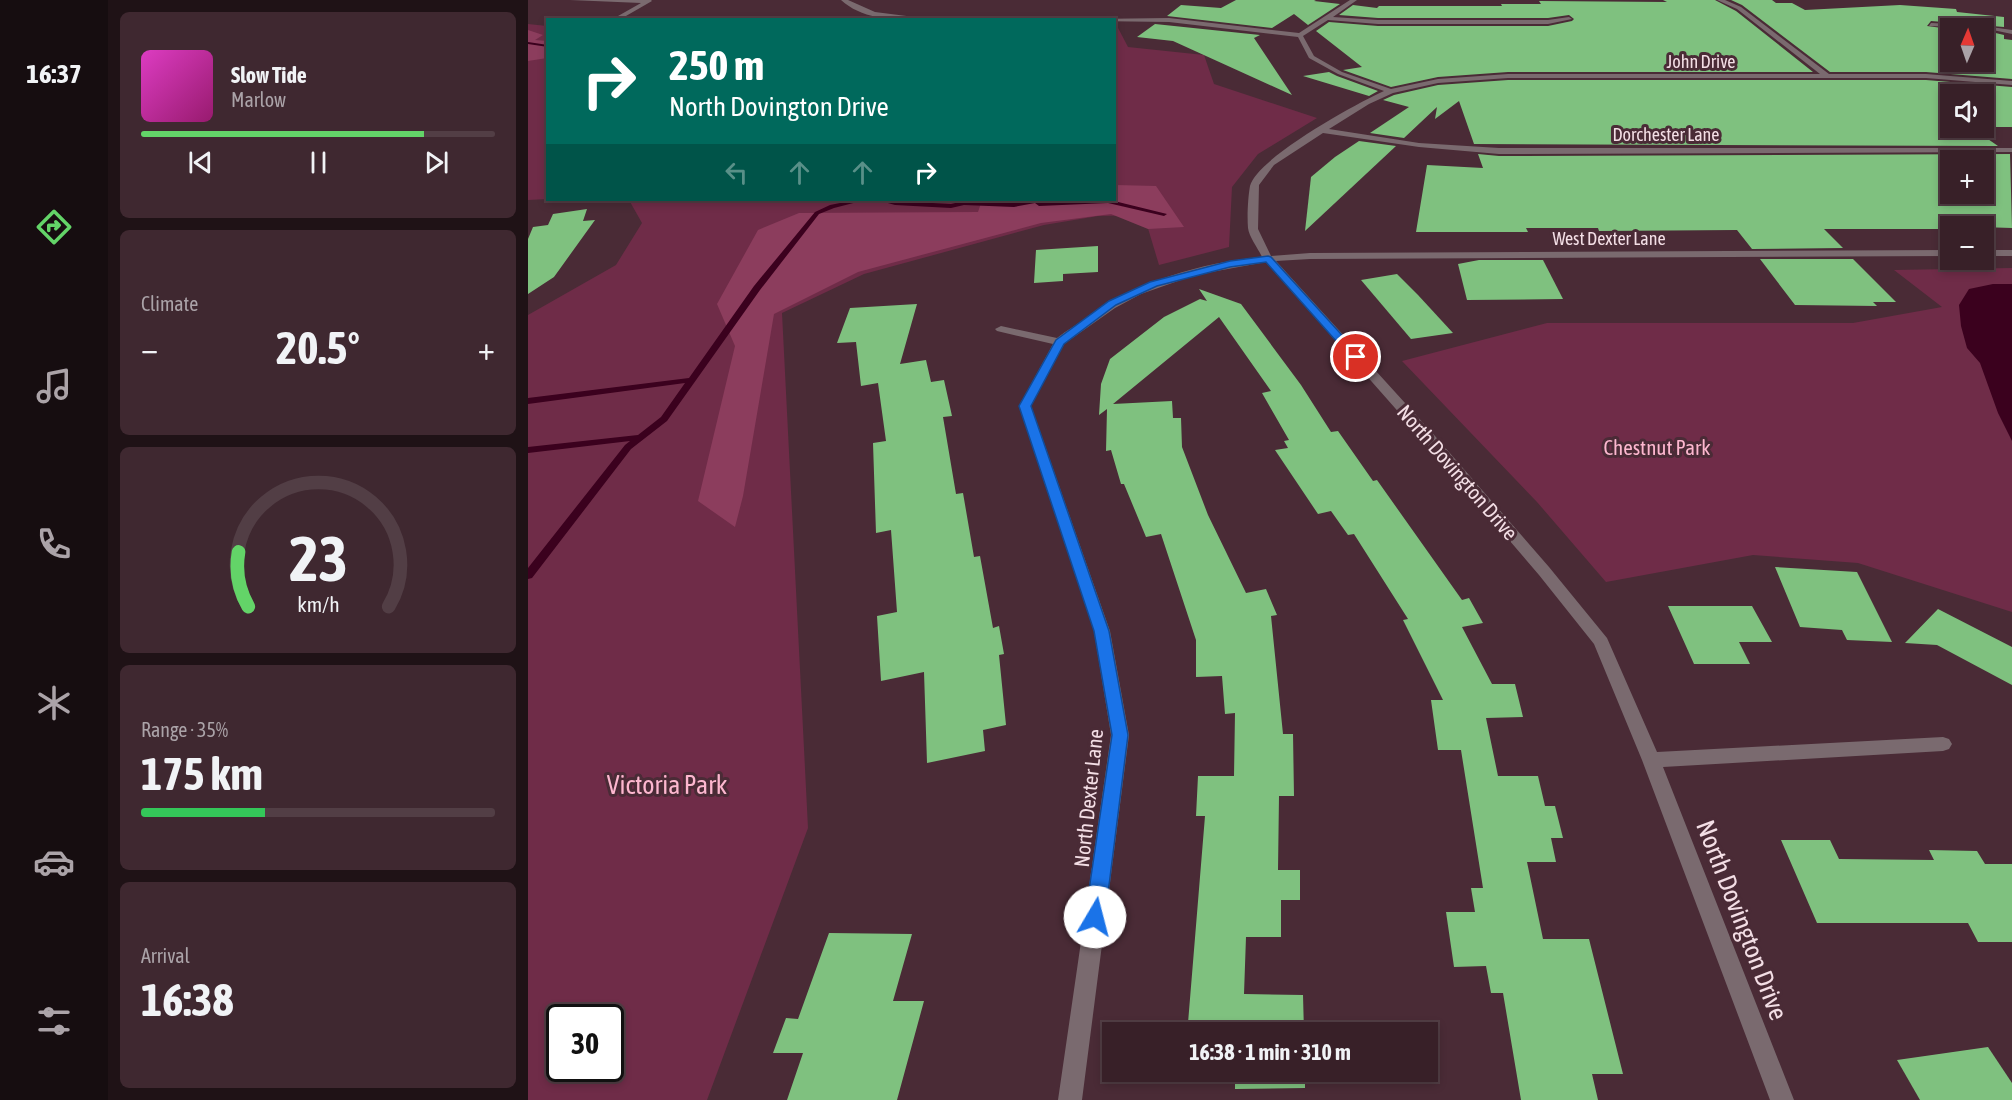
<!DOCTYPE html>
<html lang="en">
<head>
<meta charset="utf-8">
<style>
	body { margin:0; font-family:"Asap Condensed",sans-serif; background:#3f2830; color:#f1f3f6; height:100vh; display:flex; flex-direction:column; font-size:22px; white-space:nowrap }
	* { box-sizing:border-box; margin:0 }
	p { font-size:20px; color:#aba3a8 }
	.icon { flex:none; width:33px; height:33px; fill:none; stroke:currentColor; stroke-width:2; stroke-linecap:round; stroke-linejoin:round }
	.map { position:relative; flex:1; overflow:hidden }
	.side { display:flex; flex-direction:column; gap:12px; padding:12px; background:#1f1216; width:420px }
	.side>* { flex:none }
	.banner { position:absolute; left:18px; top:18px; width:570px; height:183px; border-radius:0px; box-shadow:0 3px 9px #0003,0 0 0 2px #523e45; background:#00695c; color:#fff; overflow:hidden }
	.needle { width:39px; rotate:2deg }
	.fabs { position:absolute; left:1412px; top:18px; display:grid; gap:12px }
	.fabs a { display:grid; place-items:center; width:54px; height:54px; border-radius:0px; background:#382028; box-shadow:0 3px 9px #0003,0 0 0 2px #523e45; font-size:30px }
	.speed { position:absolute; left:18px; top:1004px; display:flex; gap:12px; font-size:30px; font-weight:700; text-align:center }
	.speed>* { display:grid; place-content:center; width:78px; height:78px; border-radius:50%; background:#382028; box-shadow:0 3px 9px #0003,0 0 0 2px #523e45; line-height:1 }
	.speed .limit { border:3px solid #111; border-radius:9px; background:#fff; color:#111 }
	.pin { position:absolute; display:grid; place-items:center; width:51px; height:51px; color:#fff; margin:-26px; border:3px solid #fff; border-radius:50%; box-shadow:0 2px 6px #0007 }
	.me { position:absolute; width:66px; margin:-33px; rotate:8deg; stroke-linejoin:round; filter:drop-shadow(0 0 4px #0008) }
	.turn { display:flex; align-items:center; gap:21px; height:126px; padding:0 24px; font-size:27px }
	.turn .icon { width:78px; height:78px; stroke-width:2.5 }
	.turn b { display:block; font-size:42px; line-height:51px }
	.lanes { display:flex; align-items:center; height:57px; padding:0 24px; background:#0003; justify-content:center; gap:30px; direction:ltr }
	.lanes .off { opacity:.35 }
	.big { font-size:45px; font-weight:700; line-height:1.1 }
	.side .widget { flex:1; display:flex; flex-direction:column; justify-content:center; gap:9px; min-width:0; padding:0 21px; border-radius:9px; background:#3f2830 }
	.side .dial { align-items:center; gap:0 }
	.dial svg { height:156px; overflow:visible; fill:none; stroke:#523e45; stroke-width:7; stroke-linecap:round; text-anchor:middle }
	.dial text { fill:#f1f3f6; stroke:none }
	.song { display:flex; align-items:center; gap:18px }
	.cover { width:72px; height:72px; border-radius:9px; background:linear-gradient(135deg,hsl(310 70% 55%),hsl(320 70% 35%)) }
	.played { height:6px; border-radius:3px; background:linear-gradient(90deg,#63d468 80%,#523e45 80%) }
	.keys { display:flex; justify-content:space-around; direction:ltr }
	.heat { display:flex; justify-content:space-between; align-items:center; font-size:33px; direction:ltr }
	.charge { height:9px; border-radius:4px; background:linear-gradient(90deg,#34c759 35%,#523e45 0) }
	.trip { position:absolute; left:574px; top:1022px; width:336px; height:60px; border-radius:0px; background:#382028; box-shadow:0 3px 9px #0003,0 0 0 2px #523e45; font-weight:700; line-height:60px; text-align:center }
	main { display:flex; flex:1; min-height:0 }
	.tabs { display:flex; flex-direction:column; width:108px; justify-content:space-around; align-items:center; background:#160d10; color:#aba3a8 }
	.tabs .icon { width:42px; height:42px }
	.tabs .active { color:#63d468 }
	.tabs b { font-size:27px; color:#f1f3f6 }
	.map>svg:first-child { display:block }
	.green { fill:#6f2c48; fill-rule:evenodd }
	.forest { fill:#8c3d5d }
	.water { fill:#3b011e }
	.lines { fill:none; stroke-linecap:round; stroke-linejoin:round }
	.stream { fill:#3b011e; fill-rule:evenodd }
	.building { fill:#7fc17f; fill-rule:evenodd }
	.street { fill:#7a6a6f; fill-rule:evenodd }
	.route { fill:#1a73e8; stroke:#114b97; stroke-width:1.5 }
	.labels { text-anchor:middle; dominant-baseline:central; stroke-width:6; stroke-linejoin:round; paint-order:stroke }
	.far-street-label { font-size:18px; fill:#f3dee5; stroke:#4a2b36 }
	.park-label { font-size:21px; fill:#fdb7cf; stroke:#4a2b36 }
	.street-label { font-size:21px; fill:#f3dee5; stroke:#4a2b36 }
	.near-park-label { font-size:26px; fill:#fdb7cf; stroke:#4a2b36 }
	.near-street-label { font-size:26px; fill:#f3dee5; stroke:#4a2b36 }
</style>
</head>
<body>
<main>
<nav class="tabs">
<b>16:37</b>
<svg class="icon active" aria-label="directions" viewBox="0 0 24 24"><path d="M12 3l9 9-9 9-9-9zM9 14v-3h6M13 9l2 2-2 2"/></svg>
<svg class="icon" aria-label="music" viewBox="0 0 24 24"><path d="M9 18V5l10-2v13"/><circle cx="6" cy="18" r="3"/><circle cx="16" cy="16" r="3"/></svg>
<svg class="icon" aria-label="phone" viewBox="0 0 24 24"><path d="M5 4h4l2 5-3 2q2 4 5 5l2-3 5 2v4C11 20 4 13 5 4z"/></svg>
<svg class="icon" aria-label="climate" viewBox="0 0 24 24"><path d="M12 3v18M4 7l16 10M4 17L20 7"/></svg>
<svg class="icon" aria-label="car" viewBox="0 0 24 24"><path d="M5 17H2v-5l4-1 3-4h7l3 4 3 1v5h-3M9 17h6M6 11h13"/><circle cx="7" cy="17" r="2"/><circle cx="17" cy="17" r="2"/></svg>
<svg class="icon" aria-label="filters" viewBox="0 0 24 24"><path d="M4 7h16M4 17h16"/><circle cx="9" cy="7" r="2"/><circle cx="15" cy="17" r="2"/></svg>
</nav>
<section class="side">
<div class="widget">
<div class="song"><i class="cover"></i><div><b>Slow Tide</b><p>Marlow</p></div></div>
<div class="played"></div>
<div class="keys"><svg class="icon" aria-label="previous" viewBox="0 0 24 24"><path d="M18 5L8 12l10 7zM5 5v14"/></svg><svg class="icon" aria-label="pause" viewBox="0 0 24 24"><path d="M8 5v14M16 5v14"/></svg><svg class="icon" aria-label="next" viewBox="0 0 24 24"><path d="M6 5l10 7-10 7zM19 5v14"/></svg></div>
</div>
<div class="widget"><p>Climate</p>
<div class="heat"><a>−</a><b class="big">20.5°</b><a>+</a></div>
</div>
<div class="widget dial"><svg viewBox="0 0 100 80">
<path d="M14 69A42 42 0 1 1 86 69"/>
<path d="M14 69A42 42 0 0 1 9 41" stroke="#63d468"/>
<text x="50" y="56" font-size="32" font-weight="700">23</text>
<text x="50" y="72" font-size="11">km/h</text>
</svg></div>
<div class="widget"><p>Range · 35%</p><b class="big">175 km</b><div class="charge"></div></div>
<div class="widget"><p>Arrival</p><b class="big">16:38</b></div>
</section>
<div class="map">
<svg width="1484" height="1100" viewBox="0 0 1484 1100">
	<rect width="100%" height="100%" fill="#4a2b36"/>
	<g class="green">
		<path d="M0,24L19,26L20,199L0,200Z"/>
		<path d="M587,26H589L600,47L676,55L686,84L789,118L730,154L704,187L701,247L631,265L616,215L570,216L516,225L336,274L254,313L280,828L179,1100H0V315L88,265L114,223L101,200H586ZM32,1017H82V1068H32Z"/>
		<path d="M1484,268V612L1330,563L1225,555L1078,582L1009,502L874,361L1019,323H1325L1414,307L1366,270Z"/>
	</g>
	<g class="forest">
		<path d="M0,30L15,35L7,40L19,41V58L0,61Z"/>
		<path d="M587,185L628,186L656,227L620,229L583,214L513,223L330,272L246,314L215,496L207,527L170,501L207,346L189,304L230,230L271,213L450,212L454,200H452H586Z"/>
	</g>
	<path class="water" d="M1465,284H1484V441L1470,413L1452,363L1439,348L1433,326L1431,305L1441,289Z"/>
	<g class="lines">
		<g class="stream">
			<path d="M0,42L20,45V47L0,44Z"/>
			<path d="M327,200H337L306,208L291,214L232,290L139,421L103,449L4,578L0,579V568L97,445L102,441L0,453V447L110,435L133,417L157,383L0,404V398L161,378L226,286L287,212L302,205Z"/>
			<path d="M349,200L423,204L436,201L486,203L510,200L513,202L582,200L639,214L636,216L580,203L511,206L507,203L486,207L436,205L423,208L367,205Z"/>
		</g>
	</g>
	<g class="building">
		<path d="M708,0H788L786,1L812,4L780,25L766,14L744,28L639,16L653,5L693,8Z"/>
		<path d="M1135,0H1187L1208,11L1285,72H980L910,77L863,87L815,70L834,67L788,31L801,22L850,26H1020L1044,21L1046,19L1041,15L1020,18H850L811,15L825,5L849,8L851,6H974L973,4H1013L1011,1L1139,2Z"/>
		<path d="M1203,0H1244L1248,3H1264L1277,10L1372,5L1428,9L1429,12L1476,17V27L1403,21L1399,26L1422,29V62H1455V30L1476,35V39L1484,40V79L1398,72H1302L1214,5Z"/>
		<path d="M627,24L732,35L726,38L764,95L645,41L609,37Z"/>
		<path d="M801,72L809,76L850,91L841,96L775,76Z"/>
		<path d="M980,80H1398L1484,87V127H1455V94H1422V128H1444L1470,146L946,144L931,101L907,119L909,107L876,138L842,133L881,107L855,100L866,95L910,85Z"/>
		<path d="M831,141L868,146L777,231L783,177L807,157Z"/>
		<path d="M950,154L971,156L1482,154L1484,228L1422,226V229H1296L1315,248L1224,249L1209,230L1071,231L1070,228H998L1000,232H888L899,165L955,168ZM1422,160H1455V194H1422Z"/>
		<path d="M59,209L55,221L67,220L26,277L0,294V239L5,227L20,225L25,214Z"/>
		<path d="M570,246V272L535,274V281L506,283L508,250Z"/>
		<path d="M1232,259H1325L1368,302H1345L1349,306L1267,305Z"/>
		<path d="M951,260H1015L1035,299L939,300L930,264Z"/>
		<path d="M869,274L890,295L925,333L883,339L833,280Z"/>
		<path d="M671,289L713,304L773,385L803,432L810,431L845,481L849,480L934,600L941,598L955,623L934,627L964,684H987L995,717L958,718L970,776H1010L1017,806H1027L1035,838H1023L1028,862H999L1015,939H1061L1095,1074H1064L1070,1100H993L975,993H963L958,966L926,967L918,912H947L943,888H955L933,750H910L903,700H915L875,620L880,619L826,534L820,535L803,511L790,514L747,450L760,448L756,441L761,440L734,393L743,391L691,317L585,404L644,401L645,418H653L654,447L680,515L718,593L738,589L749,615L743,616L755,734H765L766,796H751L750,870H772V900H753V937H718L716,994L775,995L776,1032H709V1023H660L677,816H668L670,776H706L707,713L697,714L694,676L668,677V640L633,534L618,537L596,484H593L583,450L578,451L579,409L571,415L573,384L582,359L636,317L672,299L679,301Z"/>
		<path d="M389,304L372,364L398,360L403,382L416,380L424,416L415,417L428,494L435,493L446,557L452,556L465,628L471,626L476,654L471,655L478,725L455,730L457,751L399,763L396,672L353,681L349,616L369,612L363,530L348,533L345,443L358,441L350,383L333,386L328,342L309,343L322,308Z"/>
		<path d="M1247,567L1329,572L1364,642L1319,640L1314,630L1272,627Z"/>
		<path d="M1140,606H1224L1244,642H1211L1222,664H1166Z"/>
		<path d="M1410,609L1484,647V685L1409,645L1377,643Z"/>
		<path d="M1253,840H1302L1311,859L1406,860L1401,850L1449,851L1457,864H1484V942H1450L1440,923H1289Z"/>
		<path d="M301,933L384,934L365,1001H396L369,1100H259L275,1053H245L258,1018L270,1019Z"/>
		<path d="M1460,1047L1484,1083V1100H1392L1369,1060Z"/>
		<path d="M707,1071H777V1088L707,1089Z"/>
	</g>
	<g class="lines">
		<g class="street">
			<path d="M42,0H123L124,1L91,20H83L113,3Z"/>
			<path d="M313,0H320L347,12L410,20C378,20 338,23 313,0Z"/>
			<path d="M822,0H829L805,17L850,20H1020L1041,17L1044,19L1020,24H850L800,20L775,36L786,56L814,72L863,89L910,79L980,74H1292L1209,9L1189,0H1197L1213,7L1301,74H1398L1484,81V85L1398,78H980L910,83L865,93L841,104L801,129L891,143L971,148H1484V152L971,154L891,147L795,133L746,165L731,185L730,229L743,256L782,253L1422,250V256L782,259L748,261L907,436L1021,567L1079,638L1129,752L1415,737L1421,739L1424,744L1421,749L1415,751L1135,767L1266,1100H1242L1114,760L1066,644L1011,575L897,442L738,262L667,275L613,294L587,308L536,344L503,406L582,631L601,735L554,1100H530L583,735L566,631L491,406L525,344L469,331L467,329L473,326L529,338C539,330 550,324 560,317C612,281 671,263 734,257C730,248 721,237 720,228C719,216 720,197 722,186C729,158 829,103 856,91L810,74L781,58L770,37L641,22L480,20L641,18L771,33Z"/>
			<path d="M1403,23L1449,25L1484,30V34L1455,28L1401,26Z"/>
			<rect x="1455" y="250" width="29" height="6"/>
		</g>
	</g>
	<path class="route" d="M740,256L743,257L832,355V360H825L738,262L702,267L629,286L588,305L536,344L503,406L581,631L600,735L577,917L574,924L567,926L560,924L557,917L584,735L566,631L491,406L528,340L581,301L622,282L702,261Z"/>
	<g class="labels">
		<g class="far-street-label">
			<text x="1173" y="61">John Drive</text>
			<text x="1138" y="134">Dorchester Lane</text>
			<text x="1081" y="238">West Dexter Lane</text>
		</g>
		<g class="park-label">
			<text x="1129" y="447">Chestnut Park</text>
		</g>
		<g class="street-label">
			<text transform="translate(930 472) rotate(49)">North Dovington Drive</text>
			<text transform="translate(560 798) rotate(-84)">North Dexter Lane</text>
		</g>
		<g class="near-park-label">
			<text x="139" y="785">Victoria Park</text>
		</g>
		<g class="near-street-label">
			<text transform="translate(1214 920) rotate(69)">North Dovington Drive</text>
		</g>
	</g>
</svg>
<div class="fabs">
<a><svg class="needle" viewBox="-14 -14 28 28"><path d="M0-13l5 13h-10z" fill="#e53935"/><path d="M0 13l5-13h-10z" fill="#aba3a8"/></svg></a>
<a><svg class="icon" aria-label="sound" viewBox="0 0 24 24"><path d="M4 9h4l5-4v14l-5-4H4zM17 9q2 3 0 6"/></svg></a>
<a>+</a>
<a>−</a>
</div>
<div class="speed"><div class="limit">30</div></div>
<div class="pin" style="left:828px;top:357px;background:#d93025"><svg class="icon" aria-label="arrive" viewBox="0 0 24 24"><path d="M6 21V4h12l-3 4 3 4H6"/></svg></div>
<svg class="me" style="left:567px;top:917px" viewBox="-20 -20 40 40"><circle r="19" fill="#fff"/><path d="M0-13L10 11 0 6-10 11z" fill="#1a73e8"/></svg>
<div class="trip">16:38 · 1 min · 310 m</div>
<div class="banner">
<div class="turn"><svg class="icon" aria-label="right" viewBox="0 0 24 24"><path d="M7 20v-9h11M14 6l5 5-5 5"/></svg><div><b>250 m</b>North Dovington Drive</div></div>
<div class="lanes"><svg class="icon off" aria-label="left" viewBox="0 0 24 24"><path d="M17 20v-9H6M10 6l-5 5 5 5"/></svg><svg class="icon off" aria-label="ahead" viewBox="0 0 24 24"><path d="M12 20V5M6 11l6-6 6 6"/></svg><svg class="icon off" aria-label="ahead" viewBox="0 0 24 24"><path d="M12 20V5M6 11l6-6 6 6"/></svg><svg class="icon" aria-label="right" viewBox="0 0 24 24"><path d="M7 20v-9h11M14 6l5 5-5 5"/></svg></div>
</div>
</div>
</main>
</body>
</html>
